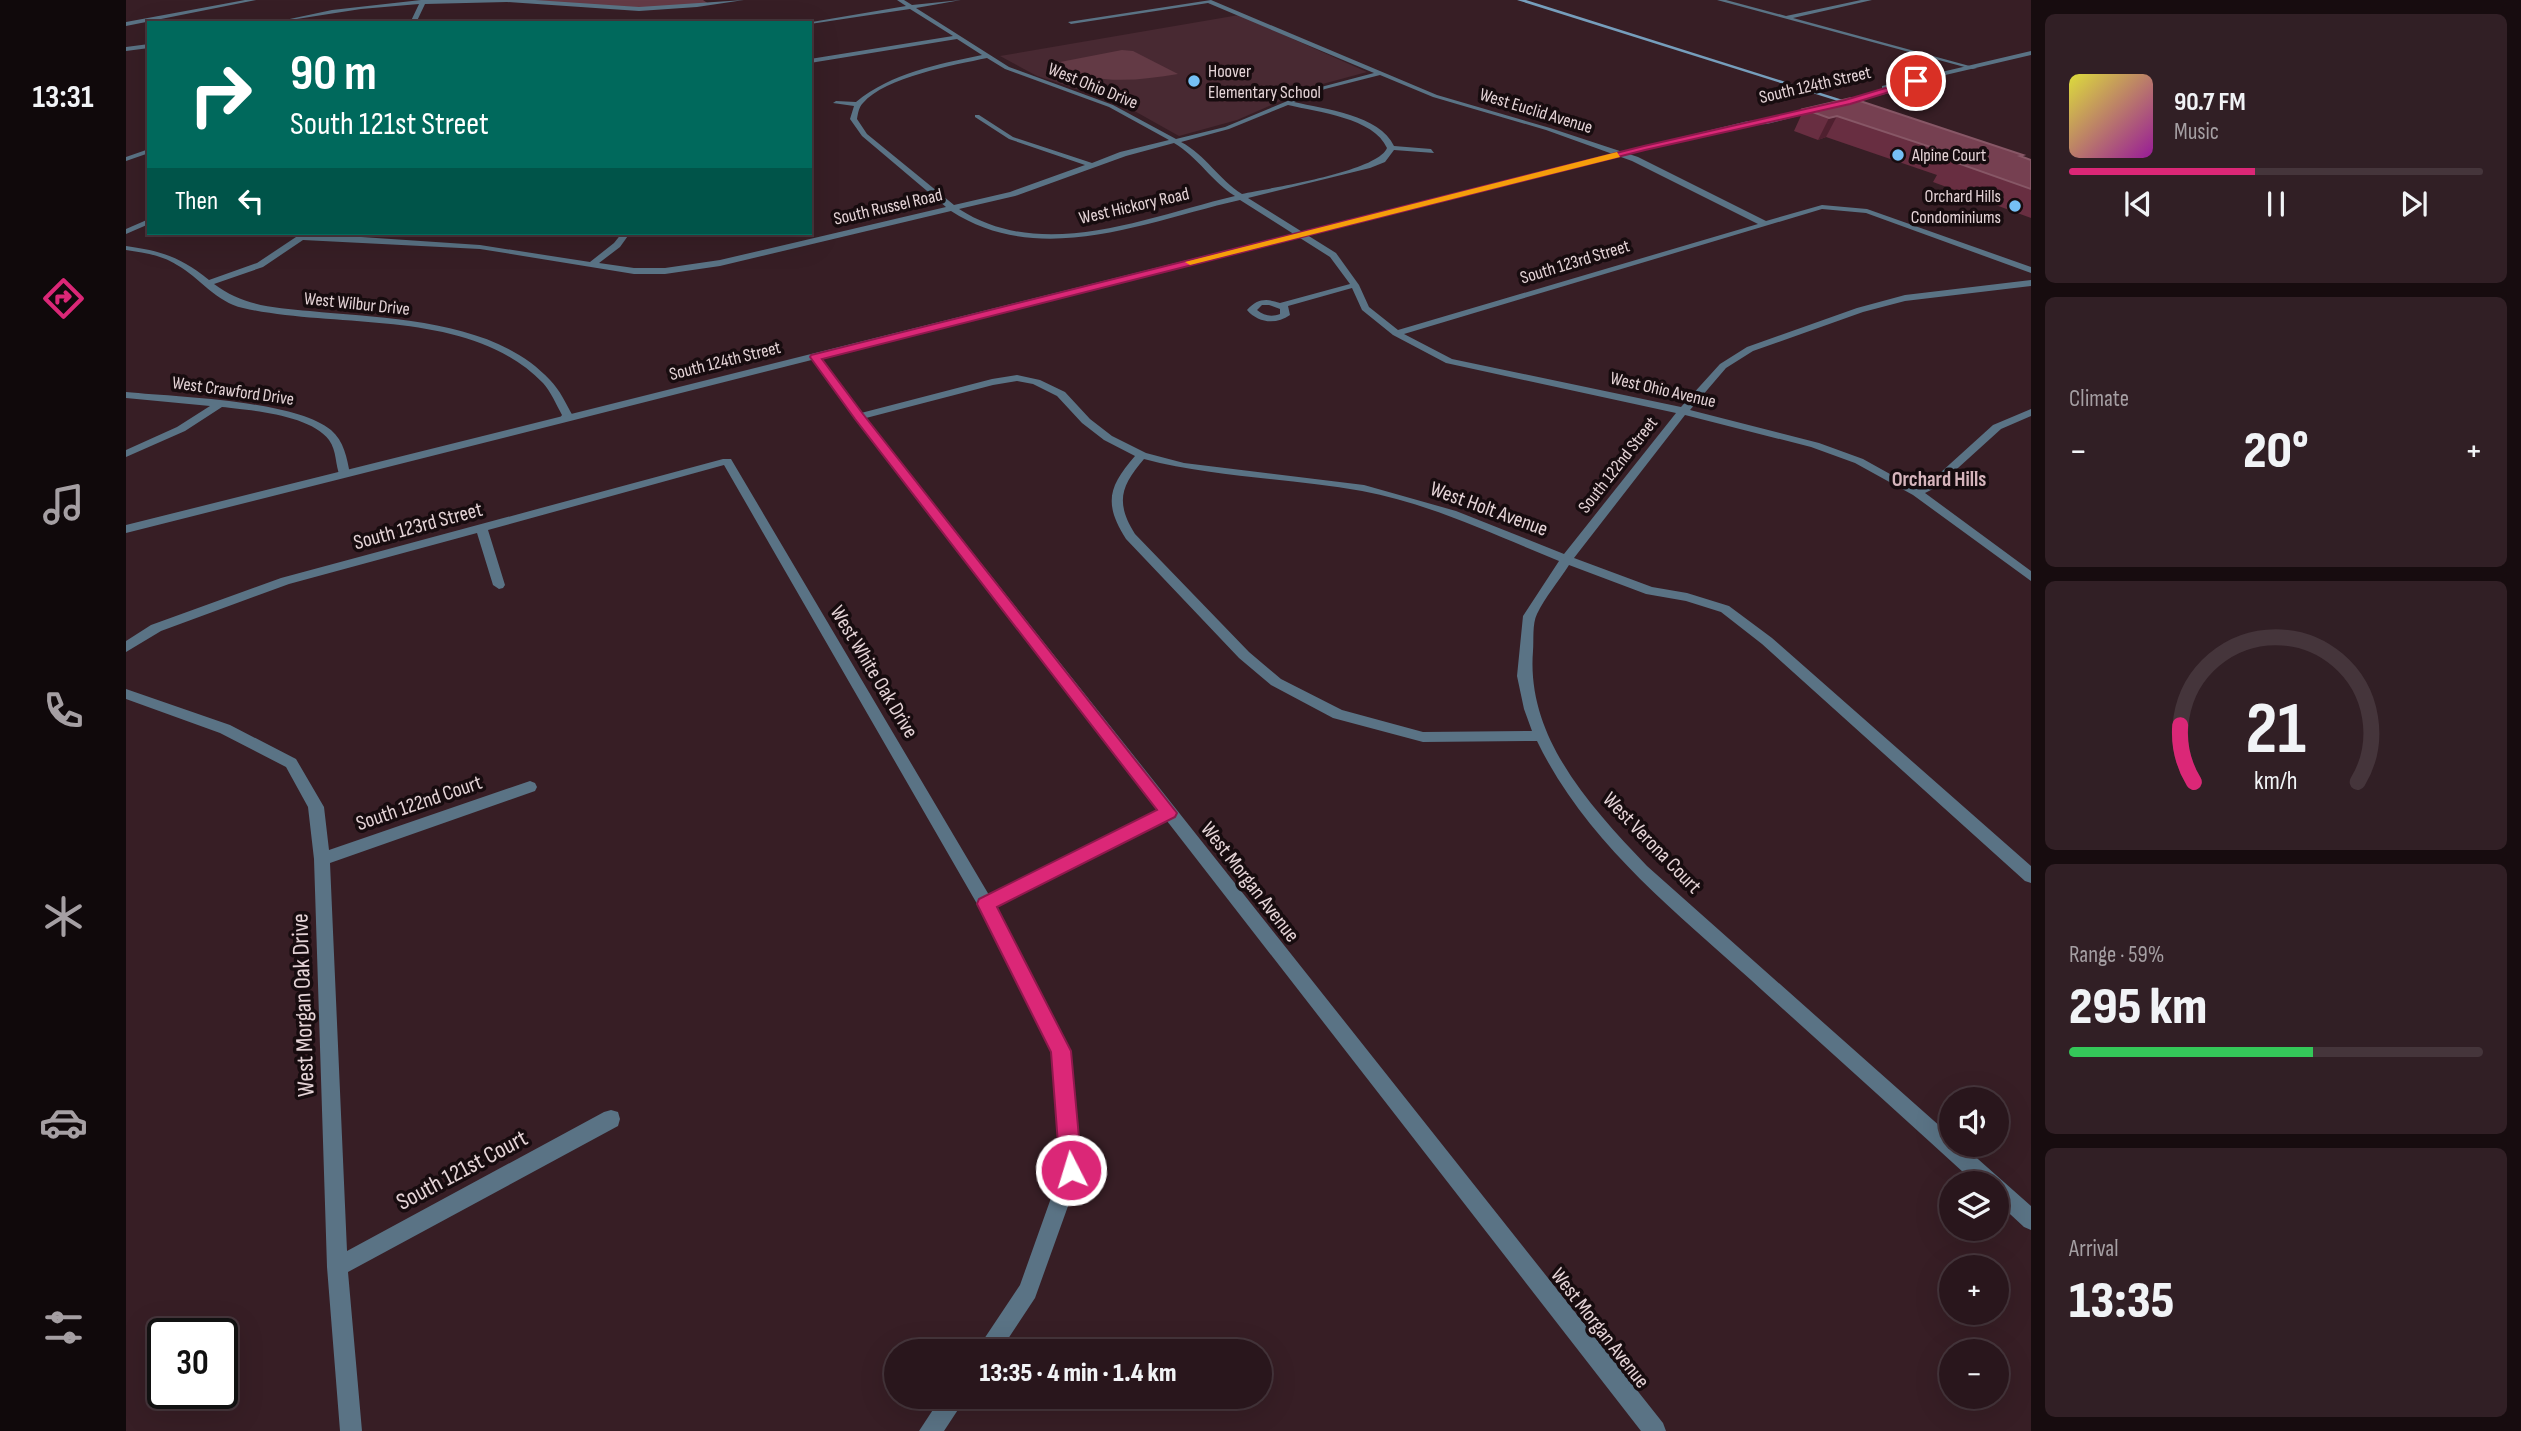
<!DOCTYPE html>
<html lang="en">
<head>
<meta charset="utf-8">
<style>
	body { margin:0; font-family:"Sofia Sans Condensed",sans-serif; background:#311f25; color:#f1f3f6; height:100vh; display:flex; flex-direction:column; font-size:26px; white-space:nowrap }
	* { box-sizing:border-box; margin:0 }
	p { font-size:23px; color:#a59fa3 }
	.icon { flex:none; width:38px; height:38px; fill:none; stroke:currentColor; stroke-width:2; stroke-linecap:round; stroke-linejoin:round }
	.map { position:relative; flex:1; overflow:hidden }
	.side { display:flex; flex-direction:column; gap:14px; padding:14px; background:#170c0f; width:490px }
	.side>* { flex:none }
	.guide { position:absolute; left:21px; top:21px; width:665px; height:214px; border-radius:0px; box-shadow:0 7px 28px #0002,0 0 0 2px #45353b; background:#00695c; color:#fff; overflow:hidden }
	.buttons { position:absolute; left:1813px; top:1087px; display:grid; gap:14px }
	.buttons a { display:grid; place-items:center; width:70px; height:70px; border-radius:50%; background:#29161c; box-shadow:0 7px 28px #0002,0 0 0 2px #45353b; font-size:35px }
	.speed { position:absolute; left:21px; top:1318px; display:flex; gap:14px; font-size:35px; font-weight:700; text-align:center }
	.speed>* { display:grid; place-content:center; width:91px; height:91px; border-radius:50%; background:#29161c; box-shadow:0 7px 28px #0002,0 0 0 2px #45353b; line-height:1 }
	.speed .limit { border:4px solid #111; border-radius:10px; background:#fff; color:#111 }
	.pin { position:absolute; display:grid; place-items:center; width:60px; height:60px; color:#fff; margin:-30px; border:4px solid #fff; border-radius:50%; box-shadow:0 2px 7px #0007 }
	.me { position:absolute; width:77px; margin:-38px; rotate:355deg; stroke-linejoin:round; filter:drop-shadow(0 0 5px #0008) }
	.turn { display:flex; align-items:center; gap:24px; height:147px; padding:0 28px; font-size:32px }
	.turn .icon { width:91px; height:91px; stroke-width:2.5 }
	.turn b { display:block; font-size:49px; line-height:60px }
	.then { display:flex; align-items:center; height:66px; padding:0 28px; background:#0003; gap:14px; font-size:26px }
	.big { font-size:52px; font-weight:800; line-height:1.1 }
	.side .tile { flex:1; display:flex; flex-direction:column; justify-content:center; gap:10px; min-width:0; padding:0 24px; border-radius:10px; background:#311f25 }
	.side .dial { align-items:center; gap:0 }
	.dial svg { height:182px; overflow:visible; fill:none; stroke:#45353b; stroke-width:7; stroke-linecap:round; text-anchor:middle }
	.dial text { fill:#f1f3f6; stroke:none }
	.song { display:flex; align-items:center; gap:21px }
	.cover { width:84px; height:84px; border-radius:10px; background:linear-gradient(135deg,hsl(60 70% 55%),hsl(300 70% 35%)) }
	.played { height:7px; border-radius:4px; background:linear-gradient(90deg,#db2777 45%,#45353b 45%) }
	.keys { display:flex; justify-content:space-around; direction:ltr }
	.heat { display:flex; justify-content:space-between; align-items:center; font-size:38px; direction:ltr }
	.charge { height:10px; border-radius:5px; background:linear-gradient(90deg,#34c759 59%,#45353b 0) }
	.trip { position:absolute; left:758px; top:1339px; width:388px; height:70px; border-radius:35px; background:#29161c; box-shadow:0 7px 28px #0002,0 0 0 2px #45353b; font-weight:800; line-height:70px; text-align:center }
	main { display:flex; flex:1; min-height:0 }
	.tab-bar { display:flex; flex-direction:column; width:126px; justify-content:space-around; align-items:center; background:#10090b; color:#a59fa3 }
	.tab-bar .icon { width:49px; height:49px }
	.tab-bar .active { color:#db2777 }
	.tab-bar b { font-size:32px; color:#f1f3f6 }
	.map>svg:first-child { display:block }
	.built { fill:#482932 }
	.green { fill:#633a45 }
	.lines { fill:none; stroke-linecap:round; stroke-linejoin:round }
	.minor { fill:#5a7385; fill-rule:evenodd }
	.tertiary { fill:#5a7385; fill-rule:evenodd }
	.secondary { fill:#769ebc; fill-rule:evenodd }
	.wall { fill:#682e41 }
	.shaded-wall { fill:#4f202f }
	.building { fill:#764051; stroke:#875766; stroke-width:2 }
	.route { fill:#db2777; stroke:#8e194d; stroke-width:2 }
	.slow { fill:#f59e0b }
	.poi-dot { fill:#75c0f6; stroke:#170c0f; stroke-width:2.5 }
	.labels { text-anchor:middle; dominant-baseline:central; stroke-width:7; stroke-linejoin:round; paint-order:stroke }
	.far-poi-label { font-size:18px; fill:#e5d4d7; stroke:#170c0f; text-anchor:start }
	.far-street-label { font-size:18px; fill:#e5d4d7; stroke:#170c0f }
	.far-quarter-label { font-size:21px; font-weight:bold; fill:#d6b5bc; stroke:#170c0f }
	.street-label { font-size:21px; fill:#e5d4d7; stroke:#170c0f }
	.near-street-label { font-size:24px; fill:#e5d4d7; stroke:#170c0f }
</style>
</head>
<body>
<main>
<nav class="tab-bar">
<b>13:31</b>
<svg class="icon active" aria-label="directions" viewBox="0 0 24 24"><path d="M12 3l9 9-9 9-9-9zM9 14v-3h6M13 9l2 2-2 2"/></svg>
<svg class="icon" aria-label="music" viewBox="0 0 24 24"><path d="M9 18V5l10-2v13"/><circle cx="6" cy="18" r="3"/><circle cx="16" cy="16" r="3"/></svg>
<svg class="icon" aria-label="phone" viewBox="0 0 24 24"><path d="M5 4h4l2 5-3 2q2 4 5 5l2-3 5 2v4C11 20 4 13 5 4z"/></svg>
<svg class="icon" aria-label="climate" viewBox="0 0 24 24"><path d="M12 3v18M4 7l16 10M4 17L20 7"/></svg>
<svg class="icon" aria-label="car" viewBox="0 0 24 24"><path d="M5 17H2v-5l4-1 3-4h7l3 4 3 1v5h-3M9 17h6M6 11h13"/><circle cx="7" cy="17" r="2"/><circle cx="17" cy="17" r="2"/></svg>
<svg class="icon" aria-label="filters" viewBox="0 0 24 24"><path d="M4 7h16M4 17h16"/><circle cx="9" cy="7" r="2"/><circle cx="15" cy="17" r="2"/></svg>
</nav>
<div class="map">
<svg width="1905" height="1431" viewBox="0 0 1905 1431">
	<rect width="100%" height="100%" fill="#371e25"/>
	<path class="built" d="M1113,15L1241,72L1189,86L1111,120L1053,136L996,104L911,76L874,56Z"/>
	<g class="green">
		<path d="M298,0H577L583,4L537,9L384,0Z"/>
		<path d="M996,50L1007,51L1052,74C1010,81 966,86 929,63Z"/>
	</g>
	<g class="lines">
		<g class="minor">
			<path d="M119,0H130L0,26V22Z"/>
			<path d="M295,0H409L513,7L618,0L571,7L513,11L381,2L299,4L290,23H284L293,4L235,9L145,23L206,10Z"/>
			<path d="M771,0H778L786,5L835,0L790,8L883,67L987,105L1050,139L1099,127L1195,87L1248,73L1082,3L945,24L942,22L1085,0L1311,95L1424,128L1512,157L1640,221L1696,205L1741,209L1905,267V273L1740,213L1696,209L1278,334L1326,359L1555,407L1594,364L1621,347L1731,308L1779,295L1905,280V286L1779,301L1737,312L1627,351L1600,368L1564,410L1693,443L1737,459L1791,489L1803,483L1867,425L1905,409V416L1875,429L1811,487L1799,493L1905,571V581L1787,495L1729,463L1685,447L1559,415L1448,558L1526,587L1561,593L1603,606L1646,638L1905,866V883L1899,881L1636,644L1595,612L1560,601L1520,594L1443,565C1433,581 1419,597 1411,614C1406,624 1408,640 1407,651C1400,738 1465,807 1521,866L1825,1136V1144H1835L1905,1206V1230L1898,1227L1871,1202V1183H1849C1775,1115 1700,1048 1625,980C1545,908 1459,840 1411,741L1297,742L1207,718L1145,685L1113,658L1000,539C977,503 983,486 1009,456L978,440L956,423L931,396L907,384L891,381L867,385L740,418L1537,1423L1540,1431H1515L1041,821L870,907L944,1051L955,1170L909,1298L874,1351H850L894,1285L935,1170L926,1052L854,909L598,465L362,530L379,585L377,588L373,589L367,585L351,533L163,584L35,631L0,652V641L25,625L155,578L597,459H605L863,895L1033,811L729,419L684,357L686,355H692L735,413L866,379L891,375L914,380L939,392L964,419L986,436L1020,453L1058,463L1238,485L1330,511L1438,554L1550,413L1320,363L1267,335L1236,310L1226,288L1162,306L1164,315C1150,325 1132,323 1121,310C1131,299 1140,298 1154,303L1224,284L1204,257L1114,200C1020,221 915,269 825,211L594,266L539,274H508L354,249L177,240L137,267L88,284C117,306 149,308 184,311C261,319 368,319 424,380C434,390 440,404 447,416L439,421L434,418L436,415C430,404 425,392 417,383C343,307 212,330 117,308C90,302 74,278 51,265C36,255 18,253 0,250V246C35,251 55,257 83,280L131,263L176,233L354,245L464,262L488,243L496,233H504L494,247L473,263L508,268H539L594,260L820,207L736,136L724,119L728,106L707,103L710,101L730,102C765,73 813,64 856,55L831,39L684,63V59L827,36L784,9L684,24L680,23L780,6ZM861,58L879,69L983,107L1043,140L994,152L966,163L887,137L853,115H849V117L883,139L959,165L884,192L828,205L741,134L731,119C732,113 733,107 737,103C759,77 828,65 861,58ZM1254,75L1307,97L1420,130L1506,161L1632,224L1272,330L1243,307L1233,285L1210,253L1122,198L1244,168L1259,162L1268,150L1308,153L1305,149L1268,146C1254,115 1198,109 1168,102L1199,89ZM1162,105C1192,112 1248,118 1261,148C1251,172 1144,188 1116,194C1093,180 1080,155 1055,142L1103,129ZM1048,143C1072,157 1086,182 1109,196C1020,217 917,263 833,209L889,196L1000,156ZM1136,305H1143L1154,309V314C1146,317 1138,316 1131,310ZM1018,459C1090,478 1164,478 1236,491C1305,504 1369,535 1433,561L1397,616L1391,676L1398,709L1406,731L1297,732L1216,710L1155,679L1123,652L1009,534C989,502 995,486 1018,459Z"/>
			<path d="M1591,0H1600L1660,16L1735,0H1746L1667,18L1851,68L1846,69Z"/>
			<path d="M23,44V48L0,51V47Z"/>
			<path d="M23,149V153L0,161V157Z"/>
			<path d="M23,219V224L0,234V229Z"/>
			<path d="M0,392C50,397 168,400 205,430C218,441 221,458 224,474L222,476H214C209,465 211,451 203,440C185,415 124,410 96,407L59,431L0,457V450L51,427L84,406L0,398Z"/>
			<path d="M0,689L104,725L170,759L198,807L203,850L404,781L409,783L411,787L409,791L204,863L221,1251L478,1112L485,1110L492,1112L494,1119L492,1126L222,1272L236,1431H214L201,1267L188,859L182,807L160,767L94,733L0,699Z"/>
			<path d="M816,1396H841L818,1431H793Z"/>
		</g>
		<g class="tertiary">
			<path d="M1905,51V55L1768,87L1763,93L1713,106L1710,104L1759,91L1761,88H1756V86Z"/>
			<path d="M1693,107L1695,110L1641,124L1622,125L1495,156L0,533V525L1494,152L1622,121L1641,120Z"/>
		</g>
		<path class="secondary" d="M1391,0H1400L1736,106L1731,107Z"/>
	</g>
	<path class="wall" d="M1678,109L1905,160V218L1807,182L1811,175L1700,137L1692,140L1668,131Z"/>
	<path class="shaded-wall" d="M1711,116L1700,137L1692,140L1703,118Z"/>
	<path class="building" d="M1725,98L1897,155L1894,156L1905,160V189L1820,159L1832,156L1711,116L1703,118L1678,109Z"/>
	<path class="route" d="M1790,79L1793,83L1724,104L1519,150L696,359L737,414L1051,813L1049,817L871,907L945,1051L956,1170L953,1178L945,1181L937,1178L934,1170L925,1052L851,904L853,899L1031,810L729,419L684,357L685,355L1518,146L1719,100Z"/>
	<path class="slow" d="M1491,152L1494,157L1064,265L1059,262Z"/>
	<g class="poi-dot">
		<circle cx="1068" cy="81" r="7"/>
		<circle cx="1772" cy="155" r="7"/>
		<circle cx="1889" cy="206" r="7"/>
	</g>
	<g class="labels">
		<g class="far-poi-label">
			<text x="1082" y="71">Hoover<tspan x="1082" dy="21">Elementary School</tspan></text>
			<text x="1786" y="155">Alpine Court</text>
			<text x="1875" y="196" text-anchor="end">Orchard Hills<tspan x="1875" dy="21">Condominiums</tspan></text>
		</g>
		<g class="far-street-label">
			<text transform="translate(1689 85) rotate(-13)">South 124th Street</text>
			<text transform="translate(967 86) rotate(22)">West Ohio Drive</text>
			<text transform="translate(1410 111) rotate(17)">West Euclid Avenue</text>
			<text transform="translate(1008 206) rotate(-13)">West Hickory Road</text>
			<text transform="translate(762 207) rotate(-13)">South Russel Road</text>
			<text transform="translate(1449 262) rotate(-17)">South 123rd Street</text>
			<text transform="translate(231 304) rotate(6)">West Wilbur Drive</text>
			<text transform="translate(599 361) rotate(-14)">South 124th Street</text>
			<text transform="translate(1537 390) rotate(13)">West Ohio Avenue</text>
			<text transform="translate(107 391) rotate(8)">West Crawford Drive</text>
			<text transform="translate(1492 465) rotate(-52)">South 122nd Street</text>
		</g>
		<g class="far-quarter-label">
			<text x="1813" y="479">Orchard Hills</text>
		</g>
		<g class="street-label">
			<text transform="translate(1363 509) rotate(20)">West Holt Avenue</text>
			<text transform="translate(292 526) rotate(-15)">South 123rd Street</text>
			<text transform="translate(748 672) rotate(59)">West White Oak Drive</text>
			<text transform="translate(293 803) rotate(-19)">South 122nd Court</text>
			<text transform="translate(1526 843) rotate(46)">West Verona Court</text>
			<text transform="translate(1124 882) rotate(52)">West Morgan Avenue</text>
			<text transform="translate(1474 1328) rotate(52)">West Morgan Avenue</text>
		</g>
		<g class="near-street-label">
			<text transform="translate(177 1005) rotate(-92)">West Morgan Oak Drive</text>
			<text transform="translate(336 1170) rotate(-28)">South 121st Court</text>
		</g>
	</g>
</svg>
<div class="buttons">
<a><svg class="icon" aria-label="sound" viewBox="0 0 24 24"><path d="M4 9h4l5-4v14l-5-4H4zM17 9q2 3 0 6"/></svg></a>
<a><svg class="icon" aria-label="layers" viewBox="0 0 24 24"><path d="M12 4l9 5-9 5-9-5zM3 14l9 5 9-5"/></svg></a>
<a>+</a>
<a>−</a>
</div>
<div class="speed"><div class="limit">30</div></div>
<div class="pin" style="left:1790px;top:81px;background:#d93025"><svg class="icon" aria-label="arrive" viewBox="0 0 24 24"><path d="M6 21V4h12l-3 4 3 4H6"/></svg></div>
<svg class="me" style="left:945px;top:1170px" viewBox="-20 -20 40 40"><circle r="17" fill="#db2777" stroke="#fff" stroke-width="3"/><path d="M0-11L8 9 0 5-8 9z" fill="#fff"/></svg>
<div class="trip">13:35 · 4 min · 1.4 km</div>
<div class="guide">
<div class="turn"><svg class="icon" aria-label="right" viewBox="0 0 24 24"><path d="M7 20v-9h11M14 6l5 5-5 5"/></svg><div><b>90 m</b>South 121st Street</div></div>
<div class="then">Then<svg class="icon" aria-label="left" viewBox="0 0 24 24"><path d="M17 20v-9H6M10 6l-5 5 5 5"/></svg></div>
</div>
</div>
<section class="side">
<div class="tile">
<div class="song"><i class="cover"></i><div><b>90.7 FM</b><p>Music</p></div></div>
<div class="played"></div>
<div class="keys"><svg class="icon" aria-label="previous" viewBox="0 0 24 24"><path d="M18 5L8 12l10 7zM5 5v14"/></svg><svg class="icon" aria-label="pause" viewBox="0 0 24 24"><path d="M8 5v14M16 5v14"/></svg><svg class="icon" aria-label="next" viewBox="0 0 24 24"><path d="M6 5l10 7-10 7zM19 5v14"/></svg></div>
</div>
<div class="tile"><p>Climate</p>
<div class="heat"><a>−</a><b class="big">20°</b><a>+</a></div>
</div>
<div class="tile dial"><svg viewBox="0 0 100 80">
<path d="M14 69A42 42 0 1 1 86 69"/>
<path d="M14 69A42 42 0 0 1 8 44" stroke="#db2777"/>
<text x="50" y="56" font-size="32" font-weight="700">21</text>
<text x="50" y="72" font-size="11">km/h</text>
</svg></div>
<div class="tile"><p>Range · 59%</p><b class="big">295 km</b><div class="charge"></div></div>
<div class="tile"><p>Arrival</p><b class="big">13:35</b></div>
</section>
</main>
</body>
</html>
